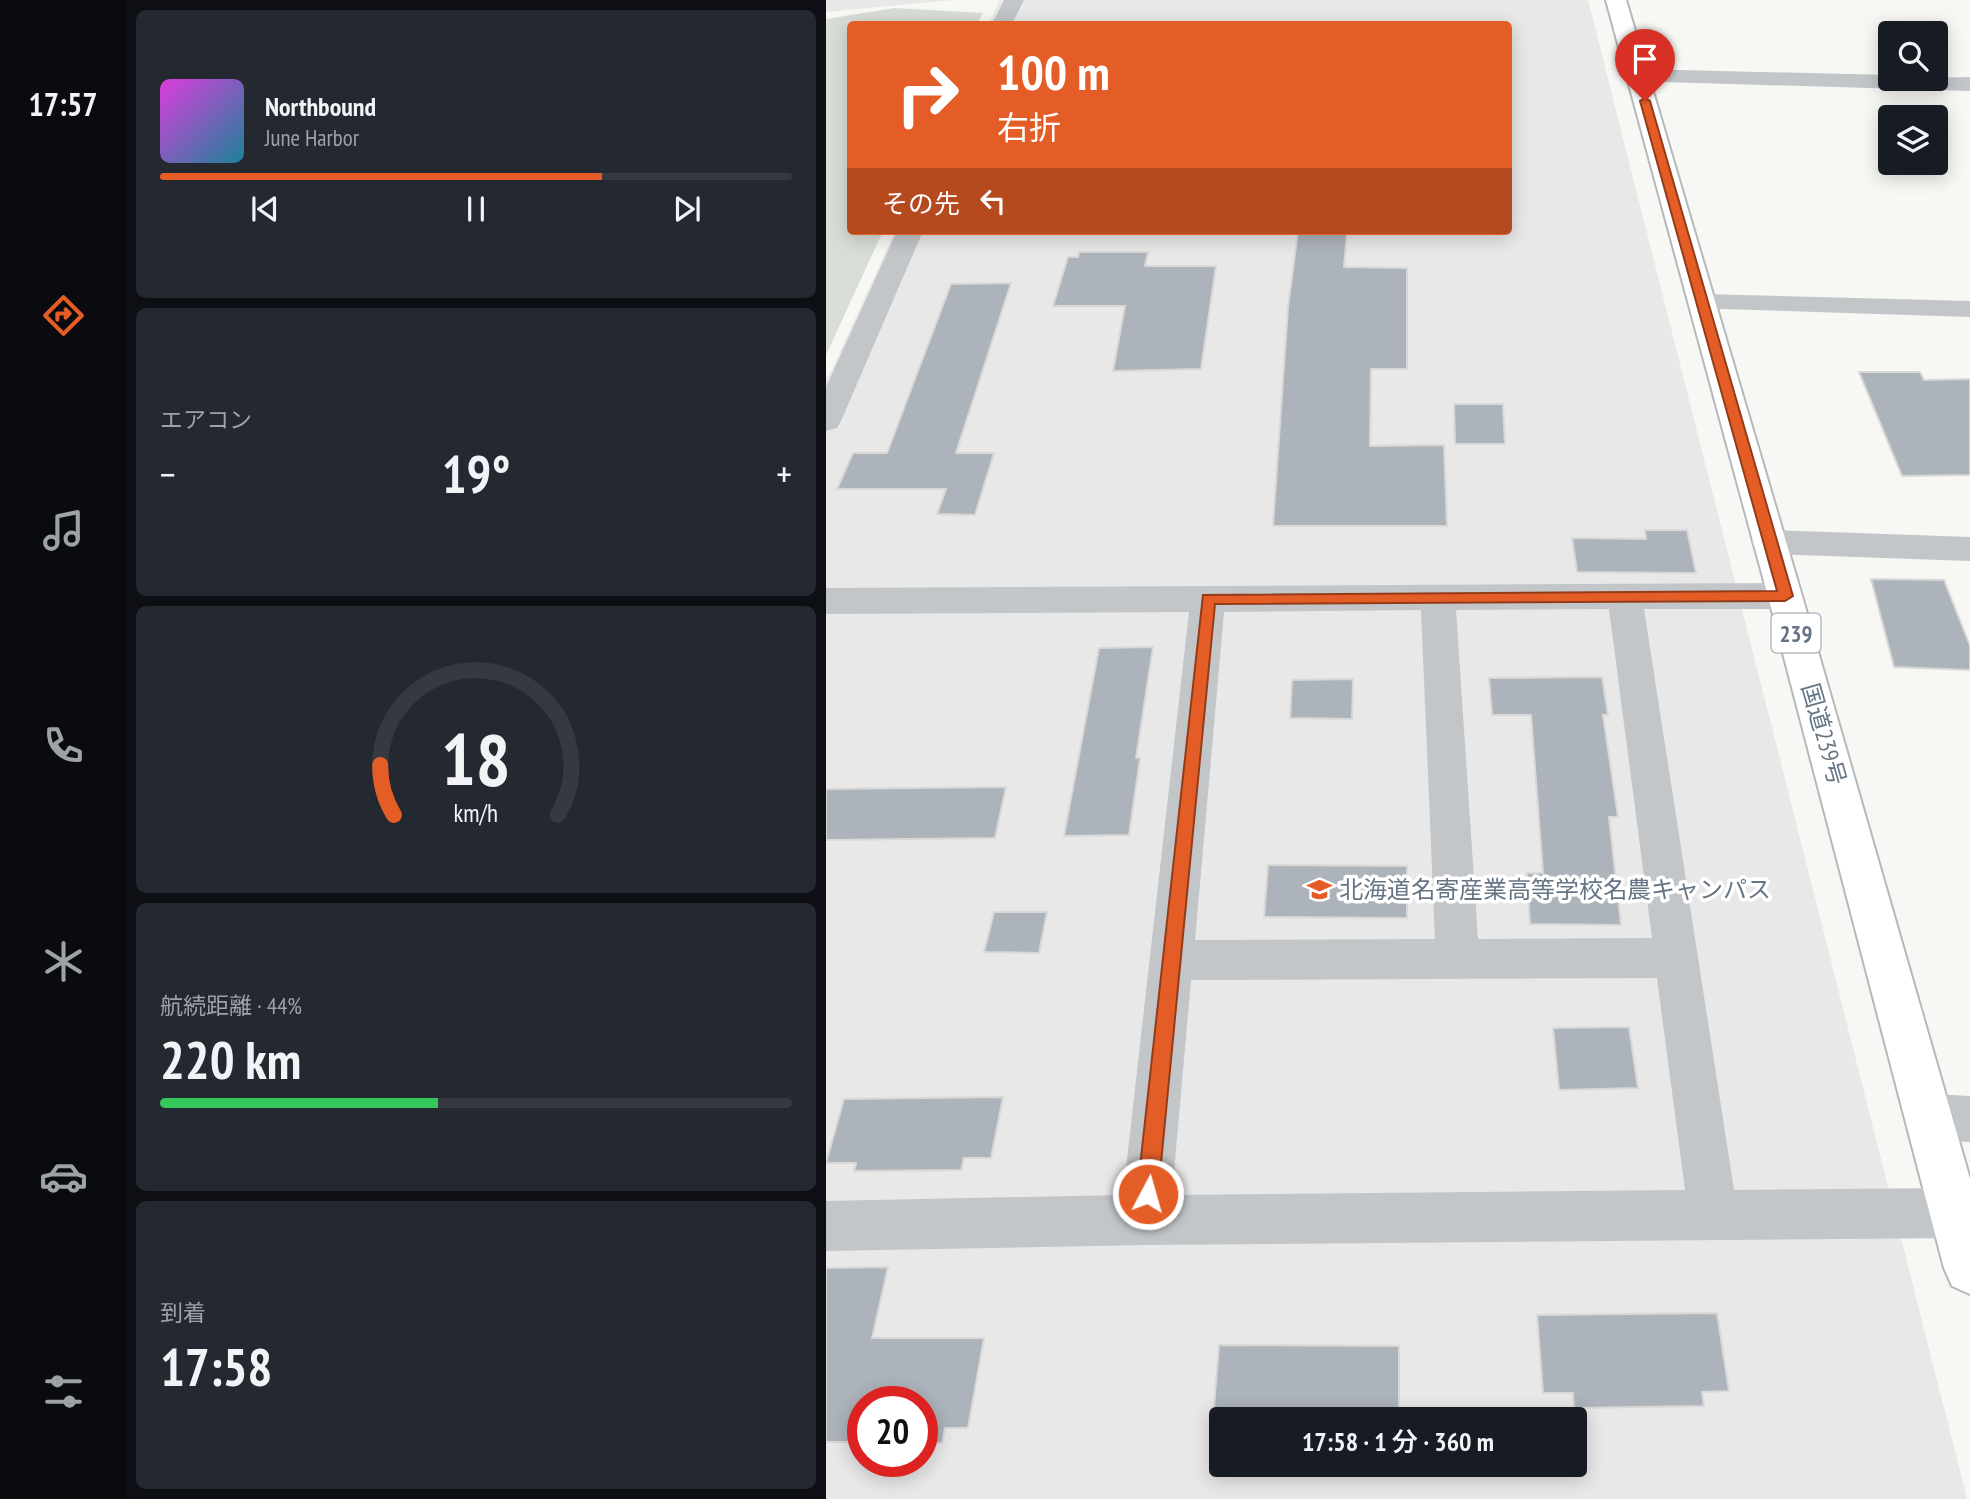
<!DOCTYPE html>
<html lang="ja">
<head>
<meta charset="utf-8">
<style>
	body { margin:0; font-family:"PT Sans Narrow","Noto Sans JP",sans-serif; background:#242831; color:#f1f3f6; height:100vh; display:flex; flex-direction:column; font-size:26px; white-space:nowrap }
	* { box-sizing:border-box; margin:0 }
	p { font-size:23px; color:#9ea1a6 }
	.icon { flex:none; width:38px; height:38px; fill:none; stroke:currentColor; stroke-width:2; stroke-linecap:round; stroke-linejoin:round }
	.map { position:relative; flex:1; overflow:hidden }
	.drawer { display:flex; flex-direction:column; gap:10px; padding:10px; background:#0d0f14; width:700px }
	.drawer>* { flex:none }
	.hud { position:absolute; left:21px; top:21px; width:665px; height:214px; border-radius:7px; box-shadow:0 4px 18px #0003; background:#e45d27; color:#fff; overflow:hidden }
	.tools { position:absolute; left:1052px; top:21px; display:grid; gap:14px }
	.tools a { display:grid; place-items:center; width:70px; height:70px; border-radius:7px; background:#171b24; box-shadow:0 4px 18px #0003; font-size:35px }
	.speed { position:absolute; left:21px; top:1386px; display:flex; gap:14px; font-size:35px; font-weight:700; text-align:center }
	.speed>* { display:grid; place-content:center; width:91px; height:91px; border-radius:50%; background:#171b24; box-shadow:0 4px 18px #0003; line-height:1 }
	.speed .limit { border:10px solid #d22; background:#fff; color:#111 }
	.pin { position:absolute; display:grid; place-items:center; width:60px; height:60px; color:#fff; margin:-72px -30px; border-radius:50% 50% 50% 0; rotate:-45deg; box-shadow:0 0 7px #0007 }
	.pin .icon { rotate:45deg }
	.me { position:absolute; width:77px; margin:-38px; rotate:6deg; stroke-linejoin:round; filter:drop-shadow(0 0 5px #0008) }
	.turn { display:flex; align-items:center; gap:24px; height:147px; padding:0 35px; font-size:32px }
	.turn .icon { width:91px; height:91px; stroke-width:2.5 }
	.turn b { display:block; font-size:49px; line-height:60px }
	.then { display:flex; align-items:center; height:66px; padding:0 35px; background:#0003; gap:14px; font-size:26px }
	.big { font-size:52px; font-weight:600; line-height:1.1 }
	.drawer .tile { flex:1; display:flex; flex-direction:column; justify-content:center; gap:10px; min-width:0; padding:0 24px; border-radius:10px; background:#242831 }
	.drawer .dial { align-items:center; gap:0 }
	.dial svg { height:182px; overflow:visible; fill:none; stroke:#363941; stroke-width:7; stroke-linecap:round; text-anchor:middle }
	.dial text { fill:#f1f3f6; stroke:none }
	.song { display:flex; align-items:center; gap:21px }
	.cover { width:84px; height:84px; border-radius:10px; background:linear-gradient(135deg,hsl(300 70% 55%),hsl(190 70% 35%)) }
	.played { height:7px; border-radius:4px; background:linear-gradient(90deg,#e45d27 70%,#363941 70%) }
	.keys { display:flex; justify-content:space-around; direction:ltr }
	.heat { display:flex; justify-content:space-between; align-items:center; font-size:38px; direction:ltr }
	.charge { height:10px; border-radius:5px; background:linear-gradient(90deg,#34c759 44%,#363941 0) }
	.trip { position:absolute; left:383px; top:1407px; width:378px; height:70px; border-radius:7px; background:#171b24; box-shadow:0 4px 18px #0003; font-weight:600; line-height:70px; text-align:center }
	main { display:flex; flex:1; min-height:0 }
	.menu { display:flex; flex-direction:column; width:126px; justify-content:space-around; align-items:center; background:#090b0e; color:#9ea1a6 }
	.menu .icon { width:49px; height:49px }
	.menu .on { color:#e45d27 }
	.menu b { font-size:32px; color:#f1f3f6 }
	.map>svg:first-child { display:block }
	.built { fill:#e7e8e7; fill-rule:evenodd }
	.green { fill:#d8ded5 }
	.building { fill:#adb3ba; stroke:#d8d8d6; stroke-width:2 }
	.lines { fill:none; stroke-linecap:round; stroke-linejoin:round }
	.highway-casing { stroke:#b5b8bc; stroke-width:4 }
	.minor { fill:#c2c6c9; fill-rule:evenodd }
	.highway { fill:#fff; fill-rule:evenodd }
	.route { fill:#e45d27; stroke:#943c19; stroke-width:2 }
	.labels { text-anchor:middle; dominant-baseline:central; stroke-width:7; stroke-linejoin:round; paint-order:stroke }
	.shield { fill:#fff; stroke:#949eaa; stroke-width:2 }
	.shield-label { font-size:23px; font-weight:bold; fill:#667585 }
	.street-label { font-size:24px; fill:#667585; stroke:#fff }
	.poi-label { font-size:24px; fill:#667585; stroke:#fff; text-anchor:start }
</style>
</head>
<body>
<main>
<nav class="menu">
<b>17:57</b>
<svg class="icon on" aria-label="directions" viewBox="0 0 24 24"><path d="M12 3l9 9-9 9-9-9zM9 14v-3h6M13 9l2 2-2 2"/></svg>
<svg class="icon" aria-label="music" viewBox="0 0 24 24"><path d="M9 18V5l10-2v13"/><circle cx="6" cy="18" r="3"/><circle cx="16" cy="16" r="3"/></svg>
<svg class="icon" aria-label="phone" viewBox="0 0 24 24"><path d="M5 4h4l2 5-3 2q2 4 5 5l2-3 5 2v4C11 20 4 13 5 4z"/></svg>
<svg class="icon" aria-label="climate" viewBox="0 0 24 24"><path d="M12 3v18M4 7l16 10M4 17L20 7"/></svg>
<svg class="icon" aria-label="car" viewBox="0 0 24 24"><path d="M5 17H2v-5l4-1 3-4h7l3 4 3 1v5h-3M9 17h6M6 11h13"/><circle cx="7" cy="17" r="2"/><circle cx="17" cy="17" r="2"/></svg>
<svg class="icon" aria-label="filters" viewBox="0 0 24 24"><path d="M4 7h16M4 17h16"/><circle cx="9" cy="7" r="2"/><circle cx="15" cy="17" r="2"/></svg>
</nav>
<section class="drawer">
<div class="tile">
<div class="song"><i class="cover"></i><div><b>Northbound</b><p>June Harbor</p></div></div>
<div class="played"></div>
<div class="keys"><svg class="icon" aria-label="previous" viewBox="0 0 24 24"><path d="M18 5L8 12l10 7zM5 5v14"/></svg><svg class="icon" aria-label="pause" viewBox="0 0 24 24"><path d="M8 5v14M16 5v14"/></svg><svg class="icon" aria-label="next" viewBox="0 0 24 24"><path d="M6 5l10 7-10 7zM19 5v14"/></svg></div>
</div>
<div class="tile"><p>エアコン</p>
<div class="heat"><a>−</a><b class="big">19°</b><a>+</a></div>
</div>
<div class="tile dial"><svg viewBox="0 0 100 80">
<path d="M14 69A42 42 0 1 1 86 69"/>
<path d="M14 69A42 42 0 0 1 8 47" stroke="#e45d27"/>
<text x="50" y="56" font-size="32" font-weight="700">18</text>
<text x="50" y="72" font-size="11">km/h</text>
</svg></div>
<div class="tile"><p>航続距離 · 44%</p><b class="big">220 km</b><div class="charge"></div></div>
<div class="tile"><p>到着</p><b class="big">17:58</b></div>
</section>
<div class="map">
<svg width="1144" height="1499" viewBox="0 0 1144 1499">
	<rect width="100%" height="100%" fill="#f7f7f4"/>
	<g class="built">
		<path d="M0,0H127L0,12Z"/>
		<path d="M174,0H762L1141,1499H0V377L3,376L69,231H682V24H163ZM37,1402H96V1461H37ZM396,1419H749V1465H396Z"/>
	</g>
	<path class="green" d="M69,8L157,13L151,24H24V231H57L0,355V19Z"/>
	<g class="building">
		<path d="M472,231L521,232L518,267L581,268V369H545L544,446L618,445L621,526H447L462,307Z"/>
		<path d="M253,252H322L319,266H390L375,369L287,371L299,306H227L242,257H252Z"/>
		<path d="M185,283L130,453H168L149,515L111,514L120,489H11L27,453H61L125,284Z"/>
		<path d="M1033,372H1094L1098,380L1144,379V475L1076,476Z"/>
		<path d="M628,404H677L679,444H629Z"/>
		<path d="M819,530H861L870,573L751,572L746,538L820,539Z"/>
		<path d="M1045,579L1118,580L1144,646V670L1068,667Z"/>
		<path d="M327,647L310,758H314L303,835L238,836L273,648Z"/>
		<path d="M776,677L782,715H777L792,817H783L795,925L704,924L701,873H717L705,715H666L663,678Z"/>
		<path d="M527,679L526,719L464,718L466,680Z"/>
		<path d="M180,787L169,838L0,840V789Z"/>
		<path d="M442,865L581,866V918L438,917Z"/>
		<path d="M168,912H221L213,953L158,952Z"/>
		<path d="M803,1027L812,1088L733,1090L727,1028Z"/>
		<path d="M177,1097L165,1158H138L135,1170L28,1171L30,1163H0L18,1099Z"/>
		<path d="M62,1267L46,1338H158L142,1428H119L116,1443H96V1402H37V1442H0V1268Z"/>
		<path d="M891,1313L903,1391L876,1392L878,1406L748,1408L747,1393H717L711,1315Z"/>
		<path d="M393,1345L573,1346V1419H387Z"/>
	</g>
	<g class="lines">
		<defs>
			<path id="highway" d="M780,0H800L976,596L1144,1179V1294L1126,1286L1118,1268L942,596Z"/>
		</defs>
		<use href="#highway" class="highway-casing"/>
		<g class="minor">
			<path d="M178,0H198L186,24H166Z"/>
			<path d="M812,69L1064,75V79L1144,77V91L804,81L801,76L804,71Z"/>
			<path d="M71,231H97L15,421L11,428L0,431V387Z"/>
			<path d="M875,294L1144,301V317L865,308L861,302L865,296Z"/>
			<path d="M942,530L1144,537V561L942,554L930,550L925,542L930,534Z"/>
			<path d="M959,583L971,587L976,596L971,605L959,609H818L908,1190L1129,1188L1144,1194V1232L1129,1238L319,1245L0,1251V1201L297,1195L363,612L0,614V588ZM783,609L826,938L652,939L630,610ZM595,610L609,939L369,940L398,612ZM831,978L859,1190L346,1195L365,980Z"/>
			<path d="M1104,1094L1144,1096V1142L1104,1140L1087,1133L1080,1117L1087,1101Z"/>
		</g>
		<use href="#highway" class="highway"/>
	</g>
	<path class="route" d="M819,98L824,101L967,596L959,601L389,604L332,1194L329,1201L322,1204L314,1201L311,1194L377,595L951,591L814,101Z"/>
	<defs>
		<symbol id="school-bare" viewBox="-9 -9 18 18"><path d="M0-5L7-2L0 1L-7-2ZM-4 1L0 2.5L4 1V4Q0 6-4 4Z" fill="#e45d27" stroke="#fff" stroke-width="2.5" paint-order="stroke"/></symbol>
	</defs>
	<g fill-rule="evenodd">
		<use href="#school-bare" x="476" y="872" width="35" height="35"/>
	</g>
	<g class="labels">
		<rect class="shield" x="945.5" y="613.5" width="49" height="39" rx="5"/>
		<g class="shield-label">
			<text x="970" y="633">239</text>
		</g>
		<g class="street-label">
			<text transform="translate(998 734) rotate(74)">国道239号</text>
		</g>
		<g class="poi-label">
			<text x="513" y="889">北海道名寄産業高等学校名農キャンパス</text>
		</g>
	</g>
</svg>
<div class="tools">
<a><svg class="icon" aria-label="search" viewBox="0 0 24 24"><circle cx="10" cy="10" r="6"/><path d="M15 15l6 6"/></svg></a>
<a><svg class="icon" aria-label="layers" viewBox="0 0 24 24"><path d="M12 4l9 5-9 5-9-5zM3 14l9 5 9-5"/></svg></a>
</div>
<div class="speed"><div class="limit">20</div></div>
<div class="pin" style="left:819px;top:101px;background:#d93025"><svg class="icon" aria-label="arrive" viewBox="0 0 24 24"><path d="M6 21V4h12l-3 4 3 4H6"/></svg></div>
<svg class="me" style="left:322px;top:1194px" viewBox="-20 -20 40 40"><circle r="17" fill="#e45d27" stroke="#fff" stroke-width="3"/><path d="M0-11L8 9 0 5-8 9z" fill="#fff"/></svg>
<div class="trip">17:58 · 1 分 · 360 m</div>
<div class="hud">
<div class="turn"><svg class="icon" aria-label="right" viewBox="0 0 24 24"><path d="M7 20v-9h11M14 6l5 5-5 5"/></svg><div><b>100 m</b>右折</div></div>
<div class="then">その先<svg class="icon" aria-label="left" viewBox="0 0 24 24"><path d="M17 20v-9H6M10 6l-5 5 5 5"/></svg></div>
</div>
</div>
</main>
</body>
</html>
